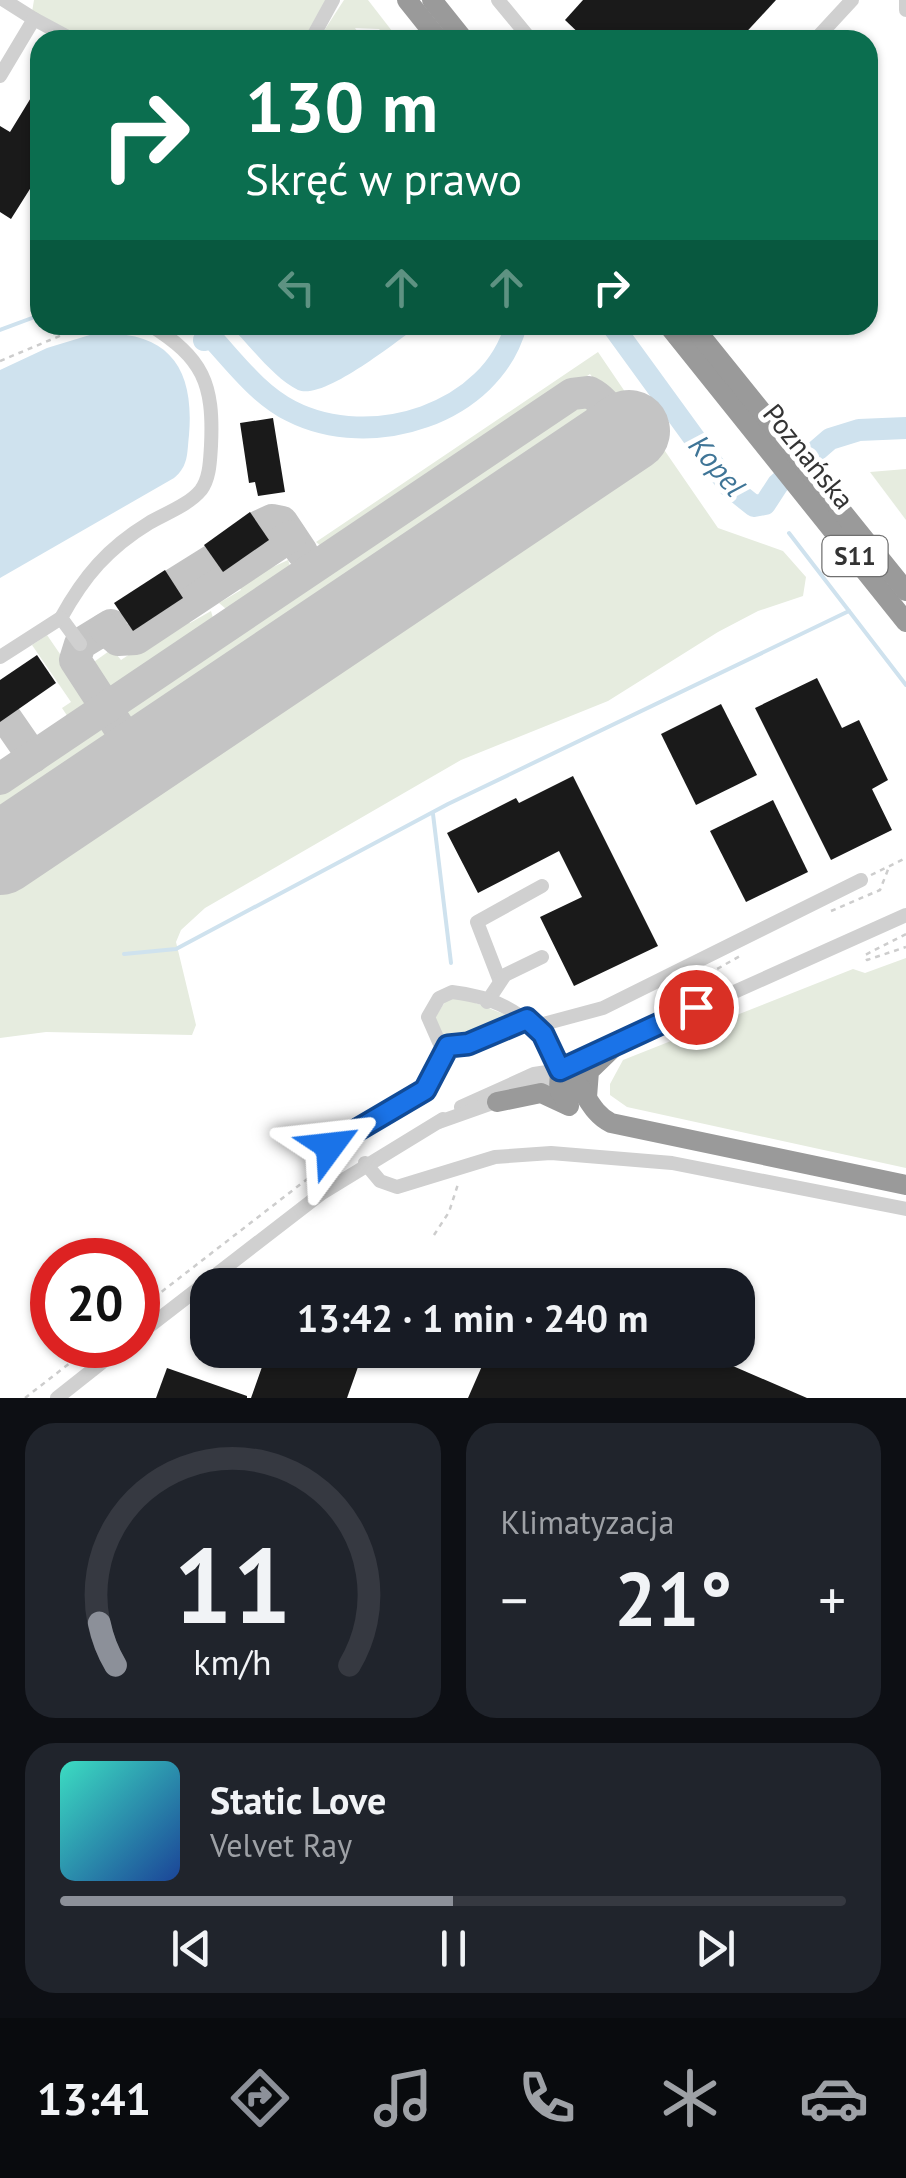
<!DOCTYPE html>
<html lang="pl">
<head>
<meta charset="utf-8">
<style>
	body { margin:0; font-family:"PT Sans",sans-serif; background:#20242c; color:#f1f3f6; height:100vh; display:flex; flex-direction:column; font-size:38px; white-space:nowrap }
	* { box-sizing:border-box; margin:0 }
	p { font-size:32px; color:#9ea1a6 }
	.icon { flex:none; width:55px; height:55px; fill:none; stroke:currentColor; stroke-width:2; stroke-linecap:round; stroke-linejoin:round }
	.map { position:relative; height:1398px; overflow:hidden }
	.details { display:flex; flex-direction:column; gap:25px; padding:25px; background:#0d0f14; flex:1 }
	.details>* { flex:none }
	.guide { position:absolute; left:30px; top:30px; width:848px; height:305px; border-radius:30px; box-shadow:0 2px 8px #0004; background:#0b6e4f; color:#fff; overflow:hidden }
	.speed { position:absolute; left:30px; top:1238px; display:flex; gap:20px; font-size:50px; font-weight:700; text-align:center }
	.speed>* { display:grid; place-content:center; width:130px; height:130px; border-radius:50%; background:#171b24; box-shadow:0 2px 8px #0004; line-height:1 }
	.speed .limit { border:15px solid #d22; background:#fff; color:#111 }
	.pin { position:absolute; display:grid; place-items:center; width:85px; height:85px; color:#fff; margin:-42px; border:5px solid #fff; border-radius:50%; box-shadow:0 2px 10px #0007 }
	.me { position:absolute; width:110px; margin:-55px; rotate:60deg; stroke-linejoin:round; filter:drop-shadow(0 0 8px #0008) }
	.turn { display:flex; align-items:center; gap:35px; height:210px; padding:0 50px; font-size:45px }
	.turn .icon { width:130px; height:130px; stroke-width:2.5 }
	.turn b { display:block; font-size:70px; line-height:85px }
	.lanes { display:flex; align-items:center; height:95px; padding:0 50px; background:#0003; justify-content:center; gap:50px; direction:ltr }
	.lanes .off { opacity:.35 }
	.big { font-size:75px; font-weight:800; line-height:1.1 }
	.details .tile { flex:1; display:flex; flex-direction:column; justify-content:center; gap:15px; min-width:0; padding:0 35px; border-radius:30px; background:#20242c }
	.details .dial { align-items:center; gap:0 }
	.dial svg { height:260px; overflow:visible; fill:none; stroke:#363941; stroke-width:7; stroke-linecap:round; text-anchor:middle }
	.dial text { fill:#f1f3f6; stroke:none }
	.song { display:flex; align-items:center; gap:30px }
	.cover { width:120px; height:120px; border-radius:15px; background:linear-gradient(135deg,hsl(170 70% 55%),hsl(220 70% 35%)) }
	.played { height:10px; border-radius:5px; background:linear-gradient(90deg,#8c9099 50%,#363941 50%) }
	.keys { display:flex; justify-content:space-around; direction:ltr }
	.heat { display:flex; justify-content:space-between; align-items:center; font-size:55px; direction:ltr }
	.details .tiles { flex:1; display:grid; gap:25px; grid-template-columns:1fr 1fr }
	.tile:last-child { grid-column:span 2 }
	.trip { position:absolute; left:190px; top:1268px; width:565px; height:100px; border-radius:30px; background:#171b24; box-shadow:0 2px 8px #0004; font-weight:800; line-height:100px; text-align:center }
	.tabs { display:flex; height:160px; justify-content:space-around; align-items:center; background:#090b0e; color:#9ea1a6 }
	.tabs .icon { width:70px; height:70px }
	.tabs .current { color:#8c9099 }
	.tabs b { font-size:45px; color:#f1f3f6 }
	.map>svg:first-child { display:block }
	.green { fill:#e6ecdf }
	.water { fill:#cfe2ee }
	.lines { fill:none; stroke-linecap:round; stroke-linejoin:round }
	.stream { stroke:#cfe2ee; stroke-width:4 }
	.river { stroke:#cfe2ee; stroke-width:22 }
	.taxiway { stroke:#c4c4c4; stroke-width:32 }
	.runway { stroke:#c4c4c4; stroke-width:82 }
	.building { fill:#1a1a1a }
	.path { stroke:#cdcdcd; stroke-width:2.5; stroke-dasharray:5 5; stroke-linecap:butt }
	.minor { stroke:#d0d0d0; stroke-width:14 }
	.highway { stroke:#9a9a9a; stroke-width:20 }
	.route-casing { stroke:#114b97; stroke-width:25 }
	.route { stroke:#1a73e8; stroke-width:18 }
	.labels { text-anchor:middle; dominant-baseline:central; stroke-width:10; stroke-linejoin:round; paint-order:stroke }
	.shield { fill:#fff; stroke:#707070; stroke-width:2.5 }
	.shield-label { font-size:25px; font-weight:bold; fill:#333 }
	.street-label { font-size:28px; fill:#333; stroke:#fff }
	.water-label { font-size:30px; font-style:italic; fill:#3f7597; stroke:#fff }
</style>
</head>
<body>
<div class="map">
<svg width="906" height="1398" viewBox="0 0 906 1398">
	<rect width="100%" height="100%" fill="#fff"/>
	<g class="green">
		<path d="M34,0H326L304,40H84L32,12Z"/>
		<path d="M344,0H368L399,40H388L379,29L355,28L363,40H318Z"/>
		<path d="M598,352L636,408L616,410L590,374L327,551L316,542Z"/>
		<path d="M575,401L594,405L603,418L601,431L144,738L133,736L119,714L120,707Z"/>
		<path d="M656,438L718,528L783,551L806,577L803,596L758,611L718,632L608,701L461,760L205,908L181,930L176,942L196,1025L192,1035L46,1032L0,1038V877Z"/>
		<path d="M906,469V520L870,472Z"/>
		<path d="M285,551L287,556L262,572L288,560L293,574L232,614L219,603L241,590L237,583Z"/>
		<path d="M211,611L215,625L112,695L104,693L89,671L91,664L112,649L121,660L185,617L190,623Z"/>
		<path d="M47,635L86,692L83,695L92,701L90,709L76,718L68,717L62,708L71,702L32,645Z"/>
		<path d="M98,722L107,723L120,744L119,755L0,835V788Z"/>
		<path d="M906,958V1168L627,1107L610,1095V1084L623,1060L853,969L865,973Z"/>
		<path d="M463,998L511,1017L469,1037H444L434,1019L447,999Z"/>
	</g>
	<g class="water">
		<path d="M229,325H420C396,341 324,401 298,390C273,378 249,344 229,325Z"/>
		<path d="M93,334C166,329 195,365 189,435C187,452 189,466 174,478L0,578V370L47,348Z"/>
	</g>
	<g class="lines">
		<g class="stream">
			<path d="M198,325L212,338"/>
			<path d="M0,330L40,315"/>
			<path d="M789,533L906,685"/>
			<path d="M433,814L451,963"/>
			<path d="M124,954L176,949L448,804L849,611"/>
		</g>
		<g class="river">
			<path d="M612,325L729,486L754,506L765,504L778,484L830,439L859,430L906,428"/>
			<path d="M204,340L212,338C236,364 259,395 291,411C371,452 492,414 516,325"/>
		</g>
		<g class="taxiway">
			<path d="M259,526L272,520L282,522L302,552"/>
			<path d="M174,584L214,559"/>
			<path d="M111,625L80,644L75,660L140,760"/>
			<path d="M105,629L118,640L136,639L291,536"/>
			<path d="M6,718L33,757"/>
			<path d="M0,779L572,394L589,392C608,402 625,427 607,446"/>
		</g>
		<path class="runway" d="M0,854L629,431"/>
	</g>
	<g class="building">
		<path d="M583,0H776L739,40H586L565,20Z"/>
		<path d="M40,83V173L11,219L0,212V126L10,132Z"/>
		<path d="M273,418L285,492L258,496L255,482L249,483L240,423Z"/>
		<path d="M250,512L269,540L223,572L204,545Z"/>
		<path d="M165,570L183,598L133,631L114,603Z"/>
		<path d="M37,655L56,683L0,722V680Z"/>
		<path d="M817,678L842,728L859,720L888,780L872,789L892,830L831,860L755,708Z"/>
		<path d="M721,704L757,775L696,805L661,734Z"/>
		<path d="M573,776L658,946L574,986L540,917L582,897L559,851L478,893L447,833L516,798L519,803Z"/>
		<path d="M773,800L808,872L746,902L710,831Z"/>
		<path d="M268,1350H364L347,1398H251Z"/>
		<path d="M489,1350H696L807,1398H468Z"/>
		<path d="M167,1368L247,1396V1398H156Z"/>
	</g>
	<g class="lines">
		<g class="path">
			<path d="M117,325L122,333"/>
			<path d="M0,361L86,325"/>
			<path d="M871,875L906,858"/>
			<path d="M831,911L880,890L889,867"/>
			<path d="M906,934L865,955L867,960L906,947"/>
			<path d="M663,993L680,990L740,956"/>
			<path d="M434,1235L449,1212L458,1184"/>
			<path d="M138,1310L337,1156"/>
			<path d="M25,1398L93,1345"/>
		</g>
		<g class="minor">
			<path d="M4,0L34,19"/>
			<path d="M498,0L531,40"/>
			<path d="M906,1V10"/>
			<path d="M311,40L333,0"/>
			<path d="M815,40L852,0"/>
			<path d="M0,76L34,19L73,40"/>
			<path d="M80,644L61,618C84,576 108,548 149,523C164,514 189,505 201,490C210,478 210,460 211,446C214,383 203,358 150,325"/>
			<path d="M0,657L61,618"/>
			<path d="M499,979L477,922L542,886"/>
			<path d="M487,1002L505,975L542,957"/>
			<path d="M527,1019L468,1044L439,1042L428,1017L439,998L452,992C507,998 539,1022 560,1070"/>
			<path d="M536,1026L603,1008L861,880"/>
			<path d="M529,1090L560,1070L906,915"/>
			<path d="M461,1107L534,1074L560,1070"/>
			<path d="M439,1122L504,1099"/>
			<path d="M330,1145L425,1090L448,1046"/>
			<path d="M365,1163L380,1181L397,1187L495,1157L551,1153L672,1163L906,1209"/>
			<path d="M138,1335L322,1193L443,1119"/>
			<path d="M57,1398L124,1345"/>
		</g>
		<g class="highway">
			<path d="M407,0L439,40"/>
			<path d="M432,0L464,40"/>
			<path d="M668,325L906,622"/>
			<path d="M692,325L906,591"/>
			<path d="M587,1097L589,1071L617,1044"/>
			<path d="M497,1102L541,1093L569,1106"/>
			<path d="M568,1105L559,1089L560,1070C585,1081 586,1111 611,1123L906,1185"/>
		</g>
	</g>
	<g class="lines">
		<defs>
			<path id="route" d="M330,1146L425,1090L448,1046L468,1044L527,1019L543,1034L560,1070L696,1007"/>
		</defs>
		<use href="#route" class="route-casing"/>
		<use href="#route" class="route"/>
	</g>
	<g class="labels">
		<rect class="shield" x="822.5" y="536" width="65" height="40" rx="8"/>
		<g class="shield-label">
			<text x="855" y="556">S11</text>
		</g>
		<g class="street-label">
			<text transform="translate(809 456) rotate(51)">Poznańska</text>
		</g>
		<g class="water-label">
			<text transform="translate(718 465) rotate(50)">Kopel</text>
		</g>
	</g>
</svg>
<div class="speed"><div class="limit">20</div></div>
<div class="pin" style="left:696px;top:1007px;background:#d93025"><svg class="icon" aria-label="arrive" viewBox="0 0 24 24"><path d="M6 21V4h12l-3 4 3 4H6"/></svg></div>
<svg class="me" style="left:330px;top:1146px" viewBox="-20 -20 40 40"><path d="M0-17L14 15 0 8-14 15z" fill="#1a73e8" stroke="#fff" stroke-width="4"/></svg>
<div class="trip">13:42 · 1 min · 240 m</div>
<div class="guide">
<div class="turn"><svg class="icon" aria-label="right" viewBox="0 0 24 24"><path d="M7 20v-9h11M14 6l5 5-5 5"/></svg><div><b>130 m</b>Skręć w prawo</div></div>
<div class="lanes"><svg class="icon off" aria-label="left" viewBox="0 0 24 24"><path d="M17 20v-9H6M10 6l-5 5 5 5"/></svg><svg class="icon off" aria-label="ahead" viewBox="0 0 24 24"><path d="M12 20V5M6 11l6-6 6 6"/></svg><svg class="icon off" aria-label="ahead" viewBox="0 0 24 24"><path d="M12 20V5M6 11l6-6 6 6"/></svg><svg class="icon" aria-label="right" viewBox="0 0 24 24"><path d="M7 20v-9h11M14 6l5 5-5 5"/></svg></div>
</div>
</div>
<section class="details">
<div class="tiles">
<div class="tile dial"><svg viewBox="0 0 100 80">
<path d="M14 69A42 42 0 1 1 86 69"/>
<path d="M14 69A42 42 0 0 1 9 56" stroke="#8c9099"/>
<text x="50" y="56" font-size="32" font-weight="700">11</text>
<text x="50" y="72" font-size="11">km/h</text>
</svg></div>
<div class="tile"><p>Klimatyzacja</p>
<div class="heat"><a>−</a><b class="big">21°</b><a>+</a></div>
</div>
<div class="tile">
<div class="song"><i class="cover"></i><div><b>Static Love</b><p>Velvet Ray</p></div></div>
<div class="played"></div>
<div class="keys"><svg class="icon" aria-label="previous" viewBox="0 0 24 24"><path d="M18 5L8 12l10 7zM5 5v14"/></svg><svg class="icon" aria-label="pause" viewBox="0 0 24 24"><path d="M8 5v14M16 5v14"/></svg><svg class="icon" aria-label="next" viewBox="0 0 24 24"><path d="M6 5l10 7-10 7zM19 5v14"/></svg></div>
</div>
</div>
</section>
<nav class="tabs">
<b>13:41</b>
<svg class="icon current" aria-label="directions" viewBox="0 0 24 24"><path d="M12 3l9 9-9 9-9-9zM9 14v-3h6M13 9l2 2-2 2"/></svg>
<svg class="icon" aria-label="music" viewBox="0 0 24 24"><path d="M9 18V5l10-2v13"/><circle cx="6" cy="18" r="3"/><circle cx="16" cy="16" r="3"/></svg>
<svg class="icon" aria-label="phone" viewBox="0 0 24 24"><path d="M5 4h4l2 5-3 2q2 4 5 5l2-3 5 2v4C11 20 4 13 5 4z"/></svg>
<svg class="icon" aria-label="climate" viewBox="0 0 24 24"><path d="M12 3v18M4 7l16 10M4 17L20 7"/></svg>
<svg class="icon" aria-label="car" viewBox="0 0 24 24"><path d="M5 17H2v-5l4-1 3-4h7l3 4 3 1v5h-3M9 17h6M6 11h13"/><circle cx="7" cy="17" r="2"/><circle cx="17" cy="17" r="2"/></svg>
</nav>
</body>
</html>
